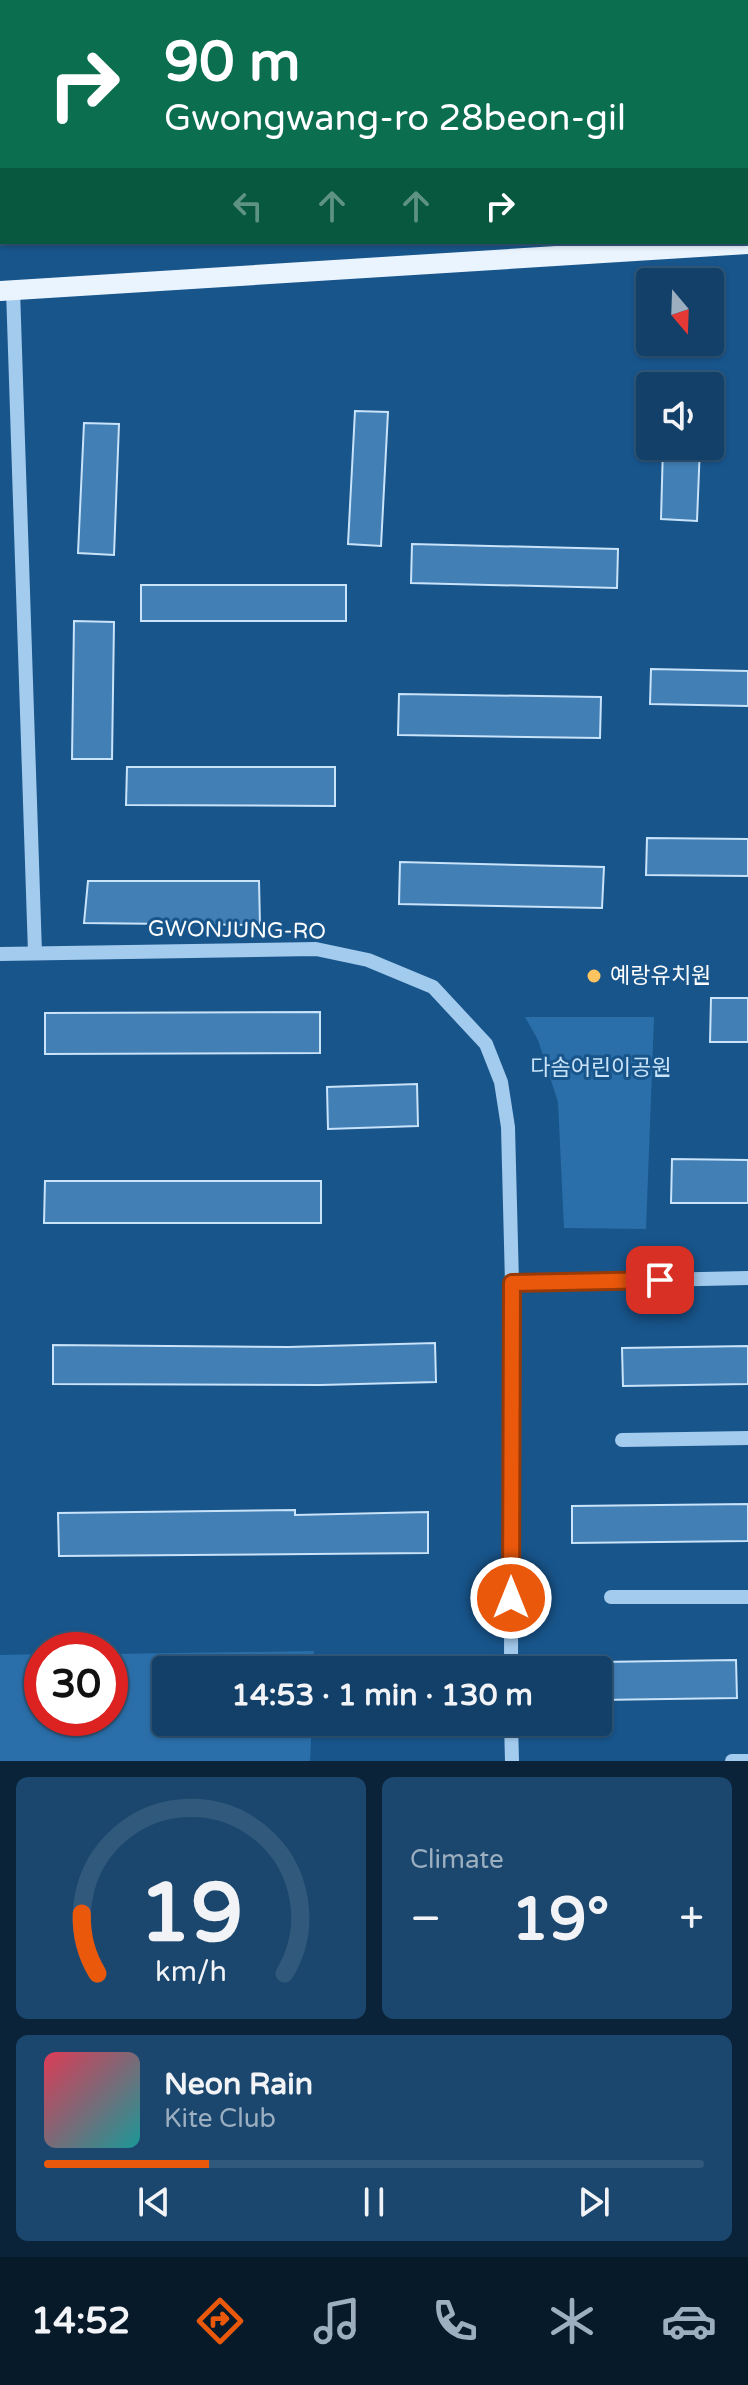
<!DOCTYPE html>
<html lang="en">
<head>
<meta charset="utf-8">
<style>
	body { margin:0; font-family:"Varela Round","Noto Sans KR",sans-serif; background:#1b476e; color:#f1f3f6; height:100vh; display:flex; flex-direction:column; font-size:30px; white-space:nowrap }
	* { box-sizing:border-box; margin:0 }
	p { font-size:26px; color:#9cafc0 }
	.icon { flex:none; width:44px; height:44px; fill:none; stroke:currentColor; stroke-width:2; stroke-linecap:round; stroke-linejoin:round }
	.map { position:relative; height:1761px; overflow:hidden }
	.panel { display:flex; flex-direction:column; gap:16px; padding:16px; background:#0a2339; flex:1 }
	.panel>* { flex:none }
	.top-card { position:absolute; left:0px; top:0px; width:748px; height:244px; box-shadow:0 2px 6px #0004,0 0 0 2px #31597c; background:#0b6e4f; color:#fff; overflow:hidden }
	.needle { width:52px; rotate:161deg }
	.controls { position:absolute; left:636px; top:268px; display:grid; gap:16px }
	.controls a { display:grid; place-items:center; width:88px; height:88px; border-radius:8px; background:#124068; box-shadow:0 2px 6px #0004,0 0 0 2px #31597c; font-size:40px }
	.speed { position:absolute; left:24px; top:1632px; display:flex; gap:16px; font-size:40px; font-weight:700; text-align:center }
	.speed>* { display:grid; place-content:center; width:104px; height:104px; border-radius:50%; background:#124068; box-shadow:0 2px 6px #0004,0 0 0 2px #31597c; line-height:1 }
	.speed .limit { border:12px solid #d22; background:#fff; color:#111 }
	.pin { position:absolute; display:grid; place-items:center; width:68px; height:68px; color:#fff; margin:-34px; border-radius:16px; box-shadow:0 4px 12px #0006 }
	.me { position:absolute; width:88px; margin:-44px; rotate:0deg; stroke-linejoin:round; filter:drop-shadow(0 0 6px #0008) }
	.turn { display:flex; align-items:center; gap:28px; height:168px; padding:0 32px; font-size:36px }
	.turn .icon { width:104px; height:104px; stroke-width:2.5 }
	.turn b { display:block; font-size:56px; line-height:68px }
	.lanes { display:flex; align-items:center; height:76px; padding:0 32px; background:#0003; justify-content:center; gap:40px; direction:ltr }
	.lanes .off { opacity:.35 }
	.big { font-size:60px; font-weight:800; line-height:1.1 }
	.panel .widget { flex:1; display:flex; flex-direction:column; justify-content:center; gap:12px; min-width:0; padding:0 28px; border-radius:12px; background:#1b476e }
	.panel .dial { align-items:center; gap:0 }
	.dial svg { height:208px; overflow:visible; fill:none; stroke:#31597c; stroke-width:7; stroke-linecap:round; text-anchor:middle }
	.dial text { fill:#f1f3f6; stroke:none }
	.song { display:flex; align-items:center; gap:24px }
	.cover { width:96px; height:96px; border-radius:12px; background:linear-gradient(135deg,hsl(350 70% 55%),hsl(180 70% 35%)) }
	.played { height:8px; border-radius:4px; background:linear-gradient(90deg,#ea580c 25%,#31597c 25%) }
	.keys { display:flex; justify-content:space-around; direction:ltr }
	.heat { display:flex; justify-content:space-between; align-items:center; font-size:44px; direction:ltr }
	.panel .tiles { flex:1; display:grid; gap:16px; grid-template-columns:1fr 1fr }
	.widget:last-child { grid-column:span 2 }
	.trip { position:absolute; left:152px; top:1656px; width:460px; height:80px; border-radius:8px; background:#124068; box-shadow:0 2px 6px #0004,0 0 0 2px #31597c; font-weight:800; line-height:80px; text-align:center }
	.tab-bar { display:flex; height:128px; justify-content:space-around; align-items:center; background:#071a2a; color:#9cafc0 }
	.tab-bar .icon { width:56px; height:56px }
	.tab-bar .selected { color:#ea580c }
	.tab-bar b { font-size:36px; color:#f1f3f6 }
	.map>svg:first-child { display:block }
	.green { fill:#2b6faa }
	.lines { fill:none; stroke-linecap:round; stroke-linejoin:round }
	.stream { stroke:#95c8f0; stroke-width:7 }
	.building { fill:#417fb4; stroke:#c9e3fa; stroke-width:2 }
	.path { stroke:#a3cbee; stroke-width:4; stroke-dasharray:4 6; stroke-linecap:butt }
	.minor { stroke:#a3cbee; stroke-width:14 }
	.major { stroke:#eaf4ff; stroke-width:20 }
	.route-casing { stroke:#983908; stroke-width:20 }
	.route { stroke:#ea580c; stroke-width:14 }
	.poi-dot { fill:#ffc360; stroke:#18558b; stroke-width:3 }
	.labels { text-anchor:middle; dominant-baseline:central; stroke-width:6; stroke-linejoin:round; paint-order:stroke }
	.street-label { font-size:22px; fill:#fff; stroke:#18558b }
	.poi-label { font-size:22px; fill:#fff; stroke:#18558b; text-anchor:start }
	.park-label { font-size:22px; fill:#c9e3fa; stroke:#18558b }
</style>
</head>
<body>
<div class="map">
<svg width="748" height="1761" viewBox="0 0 748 1761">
	<rect width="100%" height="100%" fill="#18558b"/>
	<g class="green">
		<rect x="31" y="0" width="214" height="2"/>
		<path d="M525,1017H654L646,1229L564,1228L558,1102L538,1040Z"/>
		<path d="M314,1651L313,1670H166V1722H312L310,1761H0V1655L42,1654V1718H110V1654Z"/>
	</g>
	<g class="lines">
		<path class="stream" d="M223,0V2"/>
	</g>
	<g class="building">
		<path d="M355,411L388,412L381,546L348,544Z"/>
		<path d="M84,423L119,424L114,555L78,553Z"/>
		<path d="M663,446H700L697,521L661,519Z"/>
		<path d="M412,544L618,549L617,588L411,583Z"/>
		<rect x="141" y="585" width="205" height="36"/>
		<path d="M74,621L114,622L112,759H72Z"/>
		<path d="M651,669L748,671V706L650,704Z"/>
		<path d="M399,694L601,697L600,738L398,735Z"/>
		<path d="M127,767H335V806L126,805Z"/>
		<path d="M647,838L748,839V876L646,875Z"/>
		<path d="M400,862L604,867L602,908L399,904Z"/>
		<path d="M88,881H259L260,925L84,923Z"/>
		<path d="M711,998H748V1042H710Z"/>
		<path d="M320,1012V1053L45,1054V1013Z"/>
		<path d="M417,1084L418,1126L328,1129L327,1087Z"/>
		<path d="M672,1159L748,1160V1203H671Z"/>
		<path d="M45,1181H321V1223H44Z"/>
		<path d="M435,1343L436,1382L320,1385L53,1384V1345L288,1347Z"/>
		<path d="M748,1346V1384L623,1386L622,1348Z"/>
		<path d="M748,1504V1541L572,1543V1506Z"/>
		<path d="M295,1510V1515L428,1512V1553L59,1556L58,1513Z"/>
		<path d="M736,1660L737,1698L598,1700V1662Z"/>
	</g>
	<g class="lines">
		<g class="path">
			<path d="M746,118H748"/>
			<path d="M0,170H2"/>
		</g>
		<g class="minor">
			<path d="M13,290L35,953"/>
			<path d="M0,954L316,949L368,960L433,987L486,1044L501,1082L508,1127L512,1283L511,1670"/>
			<path d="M512,1283L748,1278"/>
			<path d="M622,1440L748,1438"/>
			<path d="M611,1597H748"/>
			<path d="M511,1722L512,1761"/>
			<path d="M732,1761H748"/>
		</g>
		<g class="major">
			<path d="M746,168L748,167"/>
			<path d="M0,210H2"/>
			<path d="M0,291L748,244"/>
		</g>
	</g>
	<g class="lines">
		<defs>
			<path id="route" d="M511,1598L512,1283L660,1280"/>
		</defs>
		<use href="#route" class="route-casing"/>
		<use href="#route" class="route"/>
	</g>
	<circle class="poi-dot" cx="594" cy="976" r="8"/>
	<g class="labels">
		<g class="street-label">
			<text transform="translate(237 930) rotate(1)">GWONJUNG-RO</text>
		</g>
		<g class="poi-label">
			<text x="610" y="976">예랑유치원</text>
		</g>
		<g class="park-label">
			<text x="601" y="1068">다솜어린이공원</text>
		</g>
	</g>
</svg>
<div class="controls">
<a><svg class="needle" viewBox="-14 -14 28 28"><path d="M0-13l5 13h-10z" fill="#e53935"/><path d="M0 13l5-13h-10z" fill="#9cafc0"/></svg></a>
<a><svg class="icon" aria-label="sound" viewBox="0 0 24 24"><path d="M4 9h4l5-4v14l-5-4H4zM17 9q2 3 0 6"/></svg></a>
</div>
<div class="speed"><div class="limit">30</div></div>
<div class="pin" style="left:660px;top:1280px;background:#d93025"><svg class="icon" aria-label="arrive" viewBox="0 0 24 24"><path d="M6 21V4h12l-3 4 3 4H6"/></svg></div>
<svg class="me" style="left:511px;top:1598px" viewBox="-20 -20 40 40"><circle r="17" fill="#ea580c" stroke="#fff" stroke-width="3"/><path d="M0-11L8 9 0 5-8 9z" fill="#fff"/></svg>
<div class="trip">14:53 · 1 min · 130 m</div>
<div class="top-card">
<div class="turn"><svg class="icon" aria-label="right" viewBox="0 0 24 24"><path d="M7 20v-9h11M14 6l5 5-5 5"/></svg><div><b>90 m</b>Gwongwang-ro 28beon-gil</div></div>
<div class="lanes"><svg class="icon off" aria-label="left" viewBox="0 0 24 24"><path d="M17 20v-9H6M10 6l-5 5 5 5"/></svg><svg class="icon off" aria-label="ahead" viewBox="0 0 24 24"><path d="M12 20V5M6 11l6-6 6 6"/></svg><svg class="icon off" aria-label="ahead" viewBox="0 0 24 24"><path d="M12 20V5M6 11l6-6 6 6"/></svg><svg class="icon" aria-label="right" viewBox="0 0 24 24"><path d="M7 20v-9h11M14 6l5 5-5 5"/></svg></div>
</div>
</div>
<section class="panel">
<div class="tiles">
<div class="widget dial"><svg viewBox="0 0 100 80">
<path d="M14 69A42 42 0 1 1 86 69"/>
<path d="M14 69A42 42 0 0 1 8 46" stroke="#ea580c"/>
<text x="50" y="56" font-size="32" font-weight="700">19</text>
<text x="50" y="72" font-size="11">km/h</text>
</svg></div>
<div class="widget"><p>Climate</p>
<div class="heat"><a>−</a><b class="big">19°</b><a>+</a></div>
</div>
<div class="widget">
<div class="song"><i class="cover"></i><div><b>Neon Rain</b><p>Kite Club</p></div></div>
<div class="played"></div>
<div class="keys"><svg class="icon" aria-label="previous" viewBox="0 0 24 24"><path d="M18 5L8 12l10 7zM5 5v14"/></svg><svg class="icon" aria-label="pause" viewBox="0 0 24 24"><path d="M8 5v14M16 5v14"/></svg><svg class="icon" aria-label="next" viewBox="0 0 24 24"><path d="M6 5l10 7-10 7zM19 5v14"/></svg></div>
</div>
</div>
</section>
<nav class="tab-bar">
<b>14:52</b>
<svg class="icon selected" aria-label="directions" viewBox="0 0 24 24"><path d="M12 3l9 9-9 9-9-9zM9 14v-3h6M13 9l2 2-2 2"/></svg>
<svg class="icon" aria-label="music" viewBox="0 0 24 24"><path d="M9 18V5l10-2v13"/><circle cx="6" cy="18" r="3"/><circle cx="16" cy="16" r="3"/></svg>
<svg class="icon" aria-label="phone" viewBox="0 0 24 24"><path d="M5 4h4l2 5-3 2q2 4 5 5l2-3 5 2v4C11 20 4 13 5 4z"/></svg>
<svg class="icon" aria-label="climate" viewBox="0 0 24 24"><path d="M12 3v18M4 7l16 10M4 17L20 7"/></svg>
<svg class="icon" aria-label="car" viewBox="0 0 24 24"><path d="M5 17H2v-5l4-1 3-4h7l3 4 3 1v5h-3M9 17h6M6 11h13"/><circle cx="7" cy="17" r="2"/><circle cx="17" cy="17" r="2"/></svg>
</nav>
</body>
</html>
